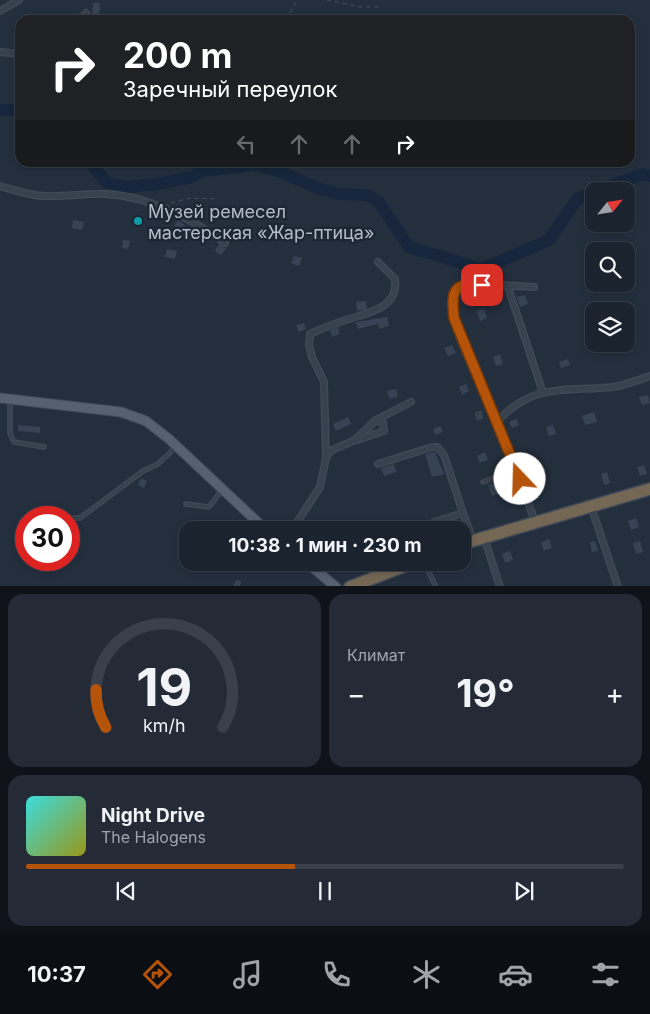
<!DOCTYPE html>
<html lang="ru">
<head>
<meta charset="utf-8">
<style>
	body { margin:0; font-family:Inter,sans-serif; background:#242b36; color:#f1f3f6; height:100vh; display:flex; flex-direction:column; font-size:19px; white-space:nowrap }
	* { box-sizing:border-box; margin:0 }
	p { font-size:16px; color:#a0a4aa }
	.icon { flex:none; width:28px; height:28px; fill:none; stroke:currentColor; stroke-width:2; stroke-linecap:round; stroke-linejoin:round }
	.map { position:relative; height:586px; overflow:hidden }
	.side { display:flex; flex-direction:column; gap:8px; padding:8px; background:#0f1319; flex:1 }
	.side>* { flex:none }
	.top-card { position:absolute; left:15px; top:15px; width:620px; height:152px; border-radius:15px; box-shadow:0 2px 8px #0003,0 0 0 1px #39404a; background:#202124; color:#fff; overflow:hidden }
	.needle { width:32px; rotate:60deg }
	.tools { position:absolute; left:585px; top:182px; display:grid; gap:10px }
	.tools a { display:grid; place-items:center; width:50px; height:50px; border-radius:10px; background:#1b232e; box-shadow:0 2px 8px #0003,0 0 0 1px #39404a; font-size:25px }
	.speed { position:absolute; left:15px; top:506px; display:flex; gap:10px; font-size:25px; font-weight:700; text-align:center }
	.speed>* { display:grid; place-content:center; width:65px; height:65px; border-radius:50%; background:#1b232e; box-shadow:0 2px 8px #0003,0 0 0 1px #39404a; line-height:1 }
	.speed .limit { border:8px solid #d22; background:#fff; color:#111 }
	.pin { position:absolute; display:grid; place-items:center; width:42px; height:42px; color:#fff; margin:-21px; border-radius:10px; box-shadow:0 2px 8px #0006 }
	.me { position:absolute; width:55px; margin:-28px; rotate:339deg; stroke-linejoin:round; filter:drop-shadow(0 0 4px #0008) }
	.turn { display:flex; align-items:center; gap:18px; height:105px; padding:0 25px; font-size:22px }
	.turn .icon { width:65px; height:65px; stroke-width:2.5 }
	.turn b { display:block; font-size:35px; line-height:42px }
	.lanes { display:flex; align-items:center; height:48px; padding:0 25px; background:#0003; justify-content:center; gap:25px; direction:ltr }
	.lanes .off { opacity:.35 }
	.big { font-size:38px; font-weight:700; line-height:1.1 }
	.side .tile { flex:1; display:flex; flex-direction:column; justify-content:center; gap:8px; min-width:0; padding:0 18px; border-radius:15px; background:#242b36 }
	.side .dial { align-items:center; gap:0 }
	.dial svg { height:130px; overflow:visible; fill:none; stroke:#39404a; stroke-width:7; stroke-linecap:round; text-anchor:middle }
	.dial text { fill:#f1f3f6; stroke:none }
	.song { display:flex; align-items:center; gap:15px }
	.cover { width:60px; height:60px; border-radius:8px; background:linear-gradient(135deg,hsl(180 70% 55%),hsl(60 70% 35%)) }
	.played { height:5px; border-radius:2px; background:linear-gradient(90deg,#b45309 45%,#39404a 45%) }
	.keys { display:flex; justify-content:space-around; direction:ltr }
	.heat { display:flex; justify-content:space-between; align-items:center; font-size:28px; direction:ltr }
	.side .tiles { flex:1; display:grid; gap:8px; grid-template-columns:1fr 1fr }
	.tile:last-child { grid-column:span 2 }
	.trip { position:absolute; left:179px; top:521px; width:292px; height:50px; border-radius:15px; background:#1b232e; box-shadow:0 2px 8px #0003,0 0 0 1px #39404a; font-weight:700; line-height:50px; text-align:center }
	.menu { display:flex; height:80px; justify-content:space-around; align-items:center; background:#0b0e12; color:#a0a4aa }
	.menu .icon { width:35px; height:35px }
	.menu .active { color:#b45309 }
	.menu b { font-size:22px; color:#f1f3f6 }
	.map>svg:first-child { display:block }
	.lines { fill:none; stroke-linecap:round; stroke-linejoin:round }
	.river { stroke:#17263c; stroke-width:12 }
	.building { fill:#364354 }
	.lane-casing { stroke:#414a57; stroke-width:5.5 }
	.street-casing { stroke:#414a57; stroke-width:8 }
	.primary-casing { stroke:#414a57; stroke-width:11 }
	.highway-casing { stroke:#434c59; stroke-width:14 }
	.path { stroke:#3f5557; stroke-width:1; stroke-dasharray:4 4; stroke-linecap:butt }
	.lane { stroke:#38414e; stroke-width:3 }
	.street { stroke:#38414e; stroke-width:5.5 }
	.primary { stroke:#56606e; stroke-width:9 }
	.highway { stroke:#746855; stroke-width:11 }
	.route-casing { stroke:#753606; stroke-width:12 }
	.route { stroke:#b45309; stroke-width:9 }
	.culture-dot { fill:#0f9aa8; stroke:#1d2633; stroke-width:2 }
	.labels { text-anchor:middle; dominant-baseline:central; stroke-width:5; stroke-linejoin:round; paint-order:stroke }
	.poi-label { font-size:18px; fill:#b4bcc9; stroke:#1d2633; text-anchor:start }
</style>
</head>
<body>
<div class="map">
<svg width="650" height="587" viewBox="0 0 650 587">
	<rect width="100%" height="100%" fill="#242f3e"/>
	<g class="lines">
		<g class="river">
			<path d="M0,110H20"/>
			<path d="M90,162L106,182L126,187L157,184L192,177L203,171L252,165L276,170L320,189L340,194L368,195L379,202L409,247L482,269L549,240L578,198L594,193"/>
			<path d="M597,191L643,174L650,176"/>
		</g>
	</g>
	<g class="building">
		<path d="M93,3H100L99,18H92Z"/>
		<path d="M73,220L84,222L82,230L72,228Z"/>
		<path d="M178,220L186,226L183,231L174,226Z"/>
		<path d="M123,240L130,241L128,249L122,248Z"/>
		<path d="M219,244L226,249L221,255L215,251Z"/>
		<path d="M167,249L177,251L175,259L165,257Z"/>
		<path d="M294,256L302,258L299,266L291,263Z"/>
		<path d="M525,295L528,304L520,307L517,297Z"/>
		<path d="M366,301L367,309L357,311L356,302Z"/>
		<path d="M484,309L487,318L480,321L477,311Z"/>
		<path d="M387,317L389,326L379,329L378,324L358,329L356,322Z"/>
		<path d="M304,323L306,329L299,332L296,325Z"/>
		<path d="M338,327L340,334L332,337L330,330Z"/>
		<path d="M452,345L456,353L448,356L444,348Z"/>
		<path d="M500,354L503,364L496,366L493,357Z"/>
		<path d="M568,359L570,365L561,368L559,362Z"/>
		<path d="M466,384L469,391L462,395L459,387Z"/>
		<path d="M396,389L398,397L390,399L387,391Z"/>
		<path d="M648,395L650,403L642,405L639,397Z"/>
		<path d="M482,411L483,419L476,420L475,412Z"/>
		<path d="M594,412L597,422L585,425L582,416Z"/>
		<path d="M348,417L351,424L336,431L333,424Z"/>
		<path d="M516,419L519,425L512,428L509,422Z"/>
		<path d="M18,425L40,427V433L18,431Z"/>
		<path d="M553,425L556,434L549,436L546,427Z"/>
		<path d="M440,426L443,432L435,435L433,429Z"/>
		<path d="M435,452L444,474L432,477L425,454Z"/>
		<path d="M485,452L488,460L480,463L477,456Z"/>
		<path d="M394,464L396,472L384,476L381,468Z"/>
		<path d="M644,465L647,474L640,476L637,467Z"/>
		<path d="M607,472L610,483L604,485L601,474Z"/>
		<path d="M141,478L147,481L144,488L138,485Z"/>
		<path d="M505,478L511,490L492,496L488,485Z"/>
		<path d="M636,518L639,527L631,530L628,521Z"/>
		<path d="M549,539L552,548L544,551L541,543Z"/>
		<path d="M595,541L598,551L592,552L590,542Z"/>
		<path d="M640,541L643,552L636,554L633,543Z"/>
		<path d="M510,551L513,560L505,563L502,554Z"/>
	</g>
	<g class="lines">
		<defs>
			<g id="lane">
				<path d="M10,399V433L14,442L44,447"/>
				<path d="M483,482L516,469"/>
				<path d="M186,504L209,507L222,490"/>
				<path d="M50,510L68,518"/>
				<path d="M69,518H80L143,471L158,464L176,447"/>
				<path d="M424,562L436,587"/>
				<path d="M236,587L238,583"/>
			</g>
			<g id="street">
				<path d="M0,11L19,0"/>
				<path d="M79,20L86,13"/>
				<path d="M0,52L20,54"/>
				<path d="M0,186C15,190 29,196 45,196C65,197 86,193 106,194C148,196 192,219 225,243"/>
				<path d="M508,287L543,393"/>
				<path d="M534,287L467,283C458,285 452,292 452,302C453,334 473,366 485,395C503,437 520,479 535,522"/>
				<path d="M497,422C533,382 565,392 613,387C626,385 638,380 650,376"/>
				<path d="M357,440L384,431L383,423L376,420"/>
				<path d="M326,458L324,382L312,357L309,345L310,334C321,329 332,324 343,321C365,313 399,310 395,279L378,262"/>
				<path d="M378,464L432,447H437L444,455L463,513"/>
				<path d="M591,506L618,587"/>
				<path d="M434,522L463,513L473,540"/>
				<path d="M292,530L320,487L326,458L330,451L355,440L376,420L411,402"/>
				<path d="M484,537L500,587"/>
			</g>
			<g id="primary">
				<path d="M0,398L121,412L146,421L169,439L266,530"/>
				<path d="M306,562L336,587"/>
			</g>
			<g id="highway">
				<path d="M462,544L650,489"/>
				<path d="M350,587L415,562"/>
			</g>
		</defs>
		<use href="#lane" class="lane-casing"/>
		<use href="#street" class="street-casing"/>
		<use href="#primary" class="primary-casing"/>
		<use href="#highway" class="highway-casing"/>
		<g class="path">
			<path d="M327,0L361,7H380"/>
			<path d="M286,20L297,0"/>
			<path d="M171,203L190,198L218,199"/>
		</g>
		<use href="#lane" class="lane"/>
		<use href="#street" class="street"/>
		<use href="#primary" class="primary"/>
		<use href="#highway" class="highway"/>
	</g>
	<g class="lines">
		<defs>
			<path id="route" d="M482,285C453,281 451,292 454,318L520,479"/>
		</defs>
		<use href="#route" class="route-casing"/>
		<use href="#route" class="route"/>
	</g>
	<circle class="culture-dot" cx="138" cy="221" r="5"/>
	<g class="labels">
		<g class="poi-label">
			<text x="148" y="211">Музей ремесел<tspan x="148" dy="21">мастерская «Жар-птица»</tspan></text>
		</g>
	</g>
</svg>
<div class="tools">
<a><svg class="needle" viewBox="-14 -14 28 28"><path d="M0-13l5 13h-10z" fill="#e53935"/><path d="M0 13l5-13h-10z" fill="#a0a4aa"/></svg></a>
<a><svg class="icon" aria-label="search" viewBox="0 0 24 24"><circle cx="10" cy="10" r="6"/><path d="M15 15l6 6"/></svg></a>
<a><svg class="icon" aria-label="layers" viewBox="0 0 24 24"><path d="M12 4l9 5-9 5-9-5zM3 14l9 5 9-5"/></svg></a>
</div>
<div class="speed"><div class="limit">30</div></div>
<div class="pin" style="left:482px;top:285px;background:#d93025"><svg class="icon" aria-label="arrive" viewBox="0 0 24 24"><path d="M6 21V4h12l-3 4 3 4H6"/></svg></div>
<svg class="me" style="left:520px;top:479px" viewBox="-20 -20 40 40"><circle r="19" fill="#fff"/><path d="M0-13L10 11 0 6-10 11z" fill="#b45309"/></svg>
<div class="trip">10:38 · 1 мин · 230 m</div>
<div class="top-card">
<div class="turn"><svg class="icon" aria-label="right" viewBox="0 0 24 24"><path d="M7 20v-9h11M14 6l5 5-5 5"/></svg><div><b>200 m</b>Заречный переулок</div></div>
<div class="lanes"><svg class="icon off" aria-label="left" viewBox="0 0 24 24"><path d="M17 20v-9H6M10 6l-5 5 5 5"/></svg><svg class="icon off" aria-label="ahead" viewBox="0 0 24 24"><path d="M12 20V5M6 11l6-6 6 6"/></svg><svg class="icon off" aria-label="ahead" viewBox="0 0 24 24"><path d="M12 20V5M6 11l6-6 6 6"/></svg><svg class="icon" aria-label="right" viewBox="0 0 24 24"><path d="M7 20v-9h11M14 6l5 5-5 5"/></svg></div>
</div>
</div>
<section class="side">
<div class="tiles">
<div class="tile dial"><svg viewBox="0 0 100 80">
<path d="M14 69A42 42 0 1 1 86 69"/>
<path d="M14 69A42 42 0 0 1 8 46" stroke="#b45309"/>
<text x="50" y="56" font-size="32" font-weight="700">19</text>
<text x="50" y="72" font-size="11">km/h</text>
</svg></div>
<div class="tile"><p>Климат</p>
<div class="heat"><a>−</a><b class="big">19°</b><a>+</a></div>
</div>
<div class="tile">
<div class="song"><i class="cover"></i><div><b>Night Drive</b><p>The Halogens</p></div></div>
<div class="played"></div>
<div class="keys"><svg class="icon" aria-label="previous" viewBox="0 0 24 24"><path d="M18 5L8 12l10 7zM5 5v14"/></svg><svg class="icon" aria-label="pause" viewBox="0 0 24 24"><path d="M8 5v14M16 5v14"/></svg><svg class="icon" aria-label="next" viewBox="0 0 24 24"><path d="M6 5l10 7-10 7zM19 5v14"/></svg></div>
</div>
</div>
</section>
<nav class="menu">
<b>10:37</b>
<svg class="icon active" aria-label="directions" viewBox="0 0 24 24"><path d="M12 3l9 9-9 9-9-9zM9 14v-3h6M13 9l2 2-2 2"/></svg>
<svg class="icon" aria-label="music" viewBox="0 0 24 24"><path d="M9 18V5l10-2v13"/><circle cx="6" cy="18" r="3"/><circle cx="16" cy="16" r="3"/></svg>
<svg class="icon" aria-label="phone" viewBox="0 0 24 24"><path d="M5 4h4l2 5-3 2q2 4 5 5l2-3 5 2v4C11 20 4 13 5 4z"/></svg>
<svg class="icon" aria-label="climate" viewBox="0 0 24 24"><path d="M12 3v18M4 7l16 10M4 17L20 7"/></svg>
<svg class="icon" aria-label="car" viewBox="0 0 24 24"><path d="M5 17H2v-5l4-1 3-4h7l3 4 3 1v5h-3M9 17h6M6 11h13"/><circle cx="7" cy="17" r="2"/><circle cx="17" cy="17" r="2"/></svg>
<svg class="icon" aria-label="filters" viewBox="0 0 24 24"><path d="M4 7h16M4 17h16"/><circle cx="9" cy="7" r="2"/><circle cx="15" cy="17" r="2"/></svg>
</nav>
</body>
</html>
